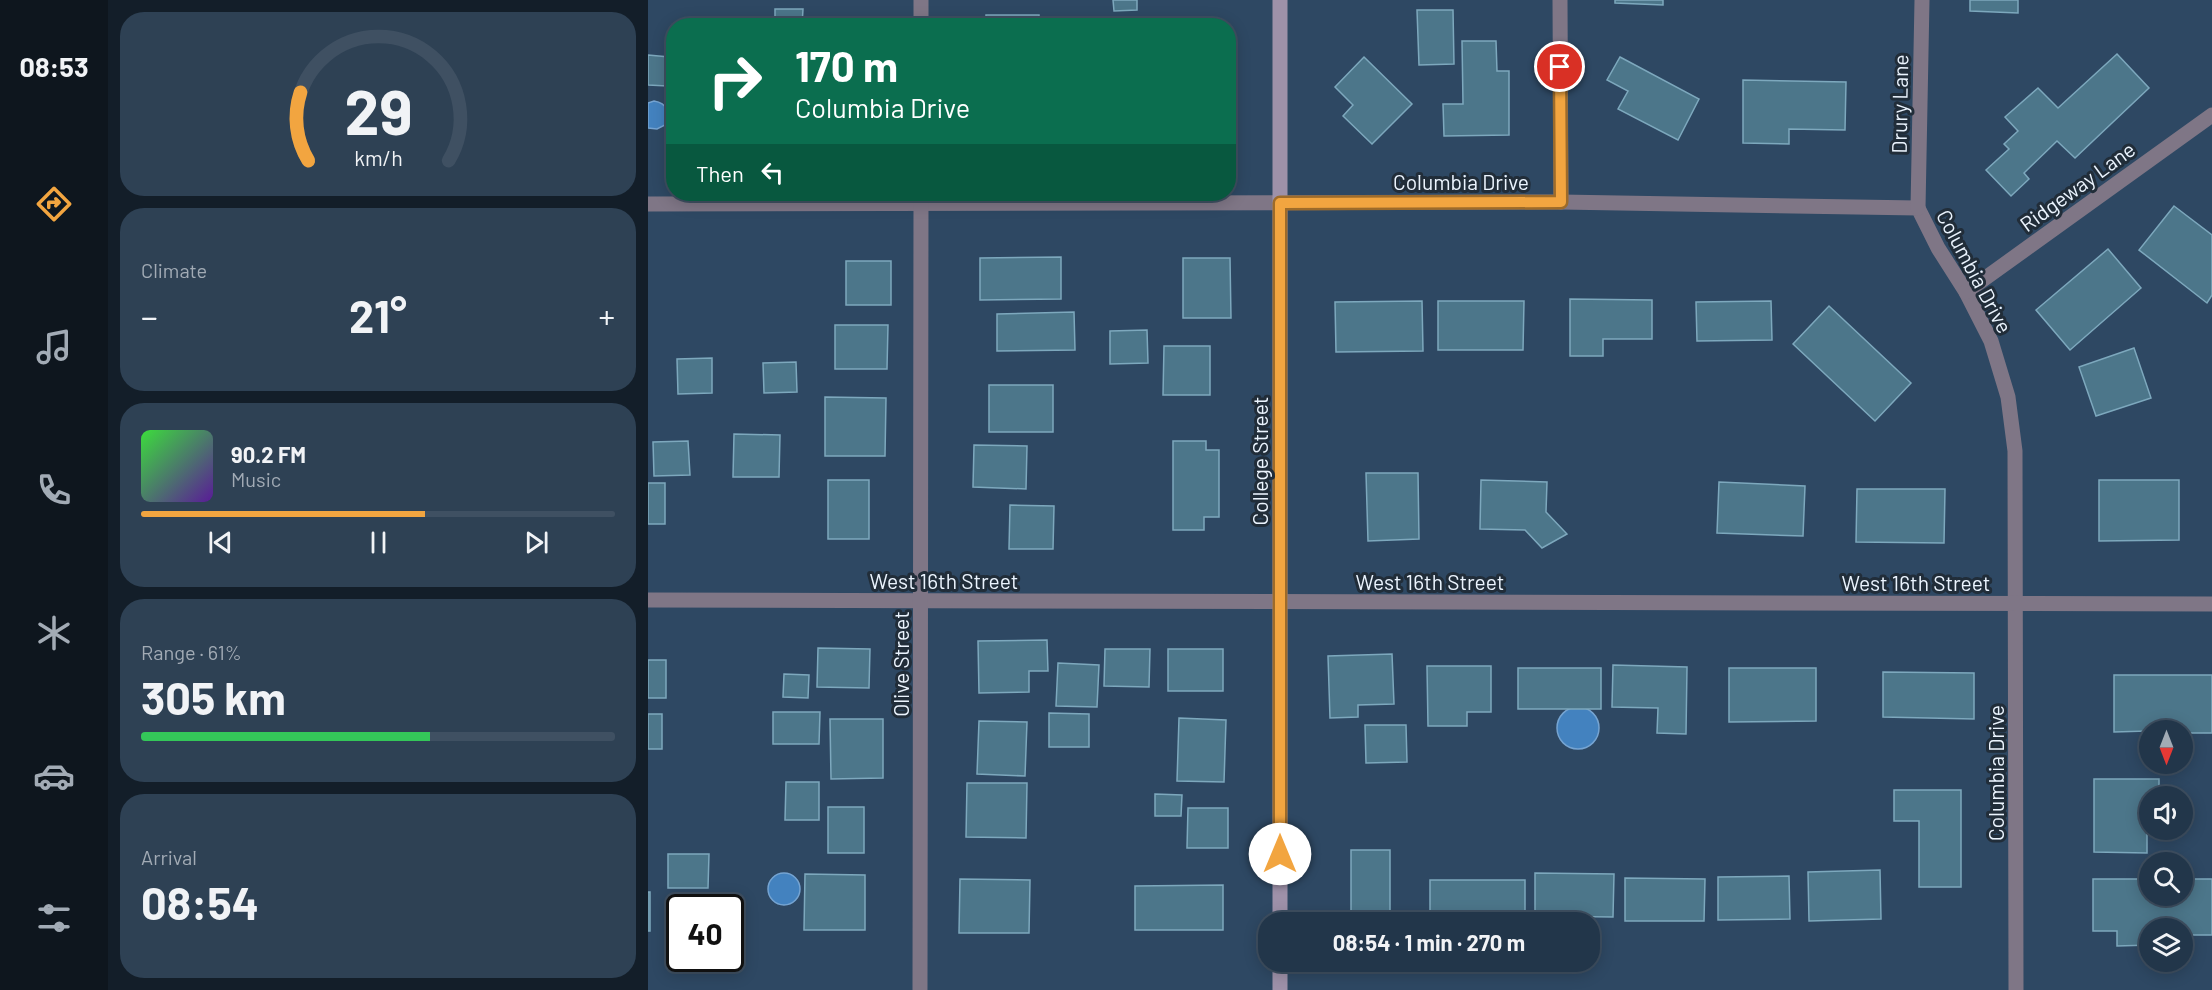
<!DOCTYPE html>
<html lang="en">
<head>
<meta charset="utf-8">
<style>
	body { margin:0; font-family:Barlow,sans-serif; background:#2e4154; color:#f1f3f6; height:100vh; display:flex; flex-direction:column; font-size:22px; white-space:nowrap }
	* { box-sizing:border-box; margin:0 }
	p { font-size:20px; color:#a2abb5 }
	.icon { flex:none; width:33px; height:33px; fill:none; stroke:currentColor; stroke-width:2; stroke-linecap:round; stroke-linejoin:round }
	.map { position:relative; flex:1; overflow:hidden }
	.drawer { display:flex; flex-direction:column; gap:12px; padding:12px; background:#131e29; width:540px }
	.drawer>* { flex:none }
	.guide { position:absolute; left:18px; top:18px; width:570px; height:183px; border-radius:24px; box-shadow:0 3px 15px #0003,0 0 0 2px #3f5062; background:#0b6e4f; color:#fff; overflow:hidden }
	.needle { width:39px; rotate:180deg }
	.fabs { position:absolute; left:1491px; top:720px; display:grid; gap:12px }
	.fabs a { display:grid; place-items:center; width:54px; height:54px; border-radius:50%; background:#22364a; box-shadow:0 3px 15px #0003,0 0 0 2px #3f5062; font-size:30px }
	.speed { position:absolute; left:18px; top:894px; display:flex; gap:12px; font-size:30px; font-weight:700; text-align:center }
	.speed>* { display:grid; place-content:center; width:78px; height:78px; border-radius:50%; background:#22364a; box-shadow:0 3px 15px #0003,0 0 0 2px #3f5062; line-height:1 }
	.speed .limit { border:3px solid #111; border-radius:9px; background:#fff; color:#111 }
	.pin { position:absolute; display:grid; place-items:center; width:51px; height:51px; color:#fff; margin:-26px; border:3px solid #fff; border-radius:50%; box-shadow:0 2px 6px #0007 }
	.me { position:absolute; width:66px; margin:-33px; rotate:0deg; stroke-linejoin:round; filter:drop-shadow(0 0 4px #0008) }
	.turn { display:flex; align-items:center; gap:21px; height:126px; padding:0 30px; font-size:27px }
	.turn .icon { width:78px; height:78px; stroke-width:2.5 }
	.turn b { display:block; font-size:42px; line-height:51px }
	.then { display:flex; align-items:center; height:57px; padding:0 30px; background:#0003; gap:12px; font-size:22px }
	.big { font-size:45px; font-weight:700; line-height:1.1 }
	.drawer .tile { flex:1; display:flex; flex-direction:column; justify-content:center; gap:9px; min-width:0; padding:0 21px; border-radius:24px; background:#2e4154 }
	.drawer .dial { align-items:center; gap:0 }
	.dial svg { height:156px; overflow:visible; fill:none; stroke:#3f5062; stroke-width:7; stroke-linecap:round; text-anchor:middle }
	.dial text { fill:#f1f3f6; stroke:none }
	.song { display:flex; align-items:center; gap:18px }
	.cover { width:72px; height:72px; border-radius:9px; background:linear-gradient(135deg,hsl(120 70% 55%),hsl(270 70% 35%)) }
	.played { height:6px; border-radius:3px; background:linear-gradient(90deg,#f2a540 60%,#3f5062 60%) }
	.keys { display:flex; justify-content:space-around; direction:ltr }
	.heat { display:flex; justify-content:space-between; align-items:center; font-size:33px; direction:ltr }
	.charge { height:9px; border-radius:4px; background:linear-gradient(90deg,#34c759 61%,#3f5062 0) }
	.trip { position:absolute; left:610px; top:912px; width:342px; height:60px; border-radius:24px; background:#22364a; box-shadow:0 3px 15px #0003,0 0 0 2px #3f5062; font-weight:700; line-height:60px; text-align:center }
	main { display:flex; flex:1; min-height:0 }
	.dock { display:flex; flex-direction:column; width:108px; justify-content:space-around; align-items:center; background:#0e161e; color:#a2abb5 }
	.dock .icon { width:42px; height:42px }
	.dock .on { color:#f2a540 }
	.dock b { font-size:27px; color:#f1f3f6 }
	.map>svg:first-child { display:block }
	.water { fill:#4382bf; stroke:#75a4d2; stroke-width:1.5 }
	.building { fill:#4c768a; stroke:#7da8bd; stroke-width:1.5 }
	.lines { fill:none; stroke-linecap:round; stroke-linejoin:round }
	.street { stroke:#7f7686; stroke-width:15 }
	.secondary { stroke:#9e91a9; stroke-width:15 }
	.route-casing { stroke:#9d6b2a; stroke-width:15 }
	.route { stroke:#f2a540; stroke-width:10 }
	.labels { text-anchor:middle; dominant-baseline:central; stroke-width:6; stroke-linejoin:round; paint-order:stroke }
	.street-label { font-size:21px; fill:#ebf4fe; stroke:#212d39 }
</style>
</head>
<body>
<main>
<nav class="dock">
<b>08:53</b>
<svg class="icon on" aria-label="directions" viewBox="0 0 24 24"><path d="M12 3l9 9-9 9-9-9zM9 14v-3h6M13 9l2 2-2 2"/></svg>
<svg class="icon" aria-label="music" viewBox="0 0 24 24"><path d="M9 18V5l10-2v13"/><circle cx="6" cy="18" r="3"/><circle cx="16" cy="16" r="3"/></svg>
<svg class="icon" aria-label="phone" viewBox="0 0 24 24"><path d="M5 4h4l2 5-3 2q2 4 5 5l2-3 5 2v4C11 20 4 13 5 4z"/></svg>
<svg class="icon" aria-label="climate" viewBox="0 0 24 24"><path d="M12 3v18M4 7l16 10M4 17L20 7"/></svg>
<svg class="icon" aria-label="car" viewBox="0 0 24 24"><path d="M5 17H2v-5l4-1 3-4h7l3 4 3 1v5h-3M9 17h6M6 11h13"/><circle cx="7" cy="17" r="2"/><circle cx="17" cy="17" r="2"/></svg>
<svg class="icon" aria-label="filters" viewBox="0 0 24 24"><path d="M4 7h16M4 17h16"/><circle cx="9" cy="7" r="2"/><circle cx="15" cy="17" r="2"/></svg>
</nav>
<section class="drawer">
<div class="tile dial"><svg viewBox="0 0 100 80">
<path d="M14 69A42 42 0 1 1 86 69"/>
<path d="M14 69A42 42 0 0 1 10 34" stroke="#f2a540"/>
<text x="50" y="56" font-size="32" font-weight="700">29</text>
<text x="50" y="72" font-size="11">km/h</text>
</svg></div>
<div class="tile"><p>Climate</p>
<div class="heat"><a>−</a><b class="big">21°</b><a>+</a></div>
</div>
<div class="tile">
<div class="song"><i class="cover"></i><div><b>90.2 FM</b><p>Music</p></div></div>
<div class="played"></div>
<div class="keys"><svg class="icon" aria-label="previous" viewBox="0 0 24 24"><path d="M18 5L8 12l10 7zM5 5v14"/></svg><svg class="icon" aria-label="pause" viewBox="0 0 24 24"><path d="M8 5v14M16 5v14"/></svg><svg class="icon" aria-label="next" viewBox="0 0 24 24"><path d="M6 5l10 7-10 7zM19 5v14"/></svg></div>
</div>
<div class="tile"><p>Range · 61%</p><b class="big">305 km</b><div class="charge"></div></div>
<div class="tile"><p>Arrival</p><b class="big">08:54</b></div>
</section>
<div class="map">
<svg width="1564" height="990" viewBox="0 0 1564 990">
	<rect width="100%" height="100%" fill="#2e4863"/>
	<g class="water">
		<path d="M6,101C19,103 24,114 17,125L9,129L0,128V103Z"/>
		<circle cx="930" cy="728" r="21"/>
		<circle cx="136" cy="889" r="16"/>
	</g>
	<g class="building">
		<path d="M465,0H489V10L466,11Z"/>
		<path d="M967,0H1015V5L967,3Z"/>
		<path d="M1322,0H1370V13L1322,11Z"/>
		<path d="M127,9H155L154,26H127Z"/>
		<path d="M769,10H805L806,64L771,65Z"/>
		<rect x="338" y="15" width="53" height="11"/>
		<path d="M814,41H848L849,71H861V135L796,136L795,104H815Z"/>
		<path d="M1469,54L1501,88L1427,158L1409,141L1376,173L1381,179L1363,196L1338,170L1361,149L1356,144L1370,131L1357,117L1390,88L1410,108Z"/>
		<path d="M0,55L21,57L19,86L0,85Z"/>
		<path d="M716,57L764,104L724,144L695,116L705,105L687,87Z"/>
		<path d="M972,57L1051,99L1030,140L970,109L980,91L959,80Z"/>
		<path d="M1095,80L1198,82L1197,130L1141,129V144L1095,143Z"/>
		<path d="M1526,206L1564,235V295L1559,303L1491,250Z"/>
		<path d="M1460,249L1493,288L1422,350L1388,310Z"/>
		<path d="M413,257V299L332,300V258Z"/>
		<path d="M535,258H582L583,318H535Z"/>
		<rect x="198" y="261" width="45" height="44"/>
		<path d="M922,299L1004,300V339H955V356H922Z"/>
		<path d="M774,301L775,351L688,352L687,302Z"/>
		<path d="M790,301H876L875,350H790Z"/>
		<path d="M1123,301L1124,340L1049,341L1048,302Z"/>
		<path d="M1181,306L1263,383L1227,421L1145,344Z"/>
		<path d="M426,312L427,350L349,351V314Z"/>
		<path d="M187,325H240L239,369H187Z"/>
		<path d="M499,330L500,363L462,364V331Z"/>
		<path d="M516,346H562V395H515Z"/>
		<path d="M1486,348L1503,398L1448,416L1431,367Z"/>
		<path d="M64,358V393L30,394L29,359Z"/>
		<path d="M148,362L149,392L116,393L115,363Z"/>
		<rect x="341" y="385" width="64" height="47"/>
		<path d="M177,397L238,398L237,456H177Z"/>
		<path d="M86,434L132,435L131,477H85Z"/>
		<path d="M40,441L42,475L6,476L5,442Z"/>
		<path d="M525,441H558V450H571V517H556V530H525Z"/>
		<path d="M326,445L379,446L378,489L325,487Z"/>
		<path d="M718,473H770L771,539L720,541Z"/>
		<rect x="180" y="480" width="41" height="59"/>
		<path d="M833,480L899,482L898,512L919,534L894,548L877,530L832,529Z"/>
		<path d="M1451,480H1531V540L1451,541Z"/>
		<path d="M1071,482L1157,486L1155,536L1069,533Z"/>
		<rect x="0" y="483" width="17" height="41"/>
		<path d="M1209,489H1297L1296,543L1208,542Z"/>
		<path d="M362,505L406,506L405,549H361Z"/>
		<path d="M399,640L400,671H381V692L331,693L330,641Z"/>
		<path d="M170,648L222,649L221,688L169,687Z"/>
		<path d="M457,649H502L501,687L456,686Z"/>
		<rect x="520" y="649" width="55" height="42"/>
		<path d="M744,654L746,704L710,705V717L682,718L680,656Z"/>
		<rect x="0" y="660" width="18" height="38"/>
		<path d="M410,663L451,665L449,707L408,706Z"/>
		<path d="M965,665L1039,667L1038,734L1009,733L1010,708L964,707Z"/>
		<path d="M779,666H843V712H819V726H780Z"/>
		<rect x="870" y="668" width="83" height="41"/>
		<path d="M1081,668H1168V721L1081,722Z"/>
		<path d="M1235,672L1326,673V719L1235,717Z"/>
		<path d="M136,674L161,675L160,698L135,697Z"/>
		<path d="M1466,675H1564V733H1534V730L1466,732Z"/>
		<path d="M125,712H172L171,744H125Z"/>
		<path d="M401,713L441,714V747H401Z"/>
		<rect x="0" y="714" width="14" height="35"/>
		<path d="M531,718L578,720L576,782L529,781Z"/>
		<path d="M182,719H235V778L183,779Z"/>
		<path d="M331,721L379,722L377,776L329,774Z"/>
		<path d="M717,725H758L759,762L718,763Z"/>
		<path d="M1446,779H1511V796H1502V830H1511V833H1499V853L1446,852Z"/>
		<path d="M138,782H171V820H137Z"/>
		<path d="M319,783H379L378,838L318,837Z"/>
		<path d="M1246,790H1313V887H1271V821H1246Z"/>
		<path d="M507,794L534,795L533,816H507Z"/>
		<rect x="180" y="807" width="36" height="46"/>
		<path d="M540,808H580V848H539Z"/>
		<rect x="703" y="850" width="39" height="70"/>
		<path d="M20,854H61L60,888H20Z"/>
		<path d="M1232,870L1233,919L1161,921L1160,872Z"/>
		<path d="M887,873L966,874L965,917L887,916Z"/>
		<path d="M157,874L217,875V930H156Z"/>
		<path d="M1141,876L1142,919L1070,920V877Z"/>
		<path d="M977,878L1057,879L1056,921H977Z"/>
		<path d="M312,879L382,880L381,933H311Z"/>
		<path d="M1445,879H1502V896H1534V879H1564V935H1534V928H1502V945L1469,946V931H1445Z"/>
		<rect x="782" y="880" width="95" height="42"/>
		<path d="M575,885V930H487V886Z"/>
		<rect x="0" y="892" width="2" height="39"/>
		<path d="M67,898V908H32V933H25V899Z"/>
		<path d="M22,944H32V958H61L60,968H22Z"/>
	</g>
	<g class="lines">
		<g class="street">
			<path d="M912,0L913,202"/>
			<path d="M273,26V0"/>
			<path d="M0,204L913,202L1270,208L1290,248L1318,292L1343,341L1360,397L1367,451L1368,990"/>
			<path d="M1270,208L1274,0"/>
			<path d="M1318,292L1564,115"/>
			<path d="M0,600L1564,604"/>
			<path d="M272,990L273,195"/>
		</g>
		<g class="secondary">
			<path d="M632,0V922"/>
			<path d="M632,962V990"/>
		</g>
	</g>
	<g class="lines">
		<defs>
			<path id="route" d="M632,854V203L913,202L912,67"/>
		</defs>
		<use href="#route" class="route-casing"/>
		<use href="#route" class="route"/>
	</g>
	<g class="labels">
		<g class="street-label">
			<text transform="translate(1251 104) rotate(-89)">Drury Lane</text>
			<text x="813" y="181">Columbia Drive</text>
			<text transform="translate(1429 186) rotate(-36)">Ridgeway Lane</text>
			<text transform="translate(1327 271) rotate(62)">Columbia Drive</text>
			<text transform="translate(611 461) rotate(-90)">College Street</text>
			<text x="296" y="580">West 16th Street</text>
			<text x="782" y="581">West 16th Street</text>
			<text x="1268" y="582">West 16th Street</text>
			<text transform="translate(252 664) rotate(-90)">Olive Street</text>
			<text transform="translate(1347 773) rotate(-90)">Columbia Drive</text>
		</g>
	</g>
</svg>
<div class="fabs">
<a><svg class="needle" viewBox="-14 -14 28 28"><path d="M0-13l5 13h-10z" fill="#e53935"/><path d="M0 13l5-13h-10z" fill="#a2abb5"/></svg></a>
<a><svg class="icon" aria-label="sound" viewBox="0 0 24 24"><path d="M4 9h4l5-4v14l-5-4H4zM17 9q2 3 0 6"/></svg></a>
<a><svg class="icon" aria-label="search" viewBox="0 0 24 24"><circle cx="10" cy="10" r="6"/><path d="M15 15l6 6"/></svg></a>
<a><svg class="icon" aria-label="layers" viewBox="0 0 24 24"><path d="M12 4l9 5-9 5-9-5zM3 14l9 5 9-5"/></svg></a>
</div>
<div class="speed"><div class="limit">40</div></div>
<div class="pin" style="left:912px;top:67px;background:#d93025"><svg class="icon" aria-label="arrive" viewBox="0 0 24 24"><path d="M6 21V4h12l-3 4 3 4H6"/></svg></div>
<svg class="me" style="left:632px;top:854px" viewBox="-20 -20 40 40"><circle r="19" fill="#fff"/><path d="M0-13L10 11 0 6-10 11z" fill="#f2a540"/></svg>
<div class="trip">08:54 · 1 min · 270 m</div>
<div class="guide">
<div class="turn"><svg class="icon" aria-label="right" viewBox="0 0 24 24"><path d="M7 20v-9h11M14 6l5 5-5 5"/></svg><div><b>170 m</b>Columbia Drive</div></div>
<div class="then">Then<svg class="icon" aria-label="left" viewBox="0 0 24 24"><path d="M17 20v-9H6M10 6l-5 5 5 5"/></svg></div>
</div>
</div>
</main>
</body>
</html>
